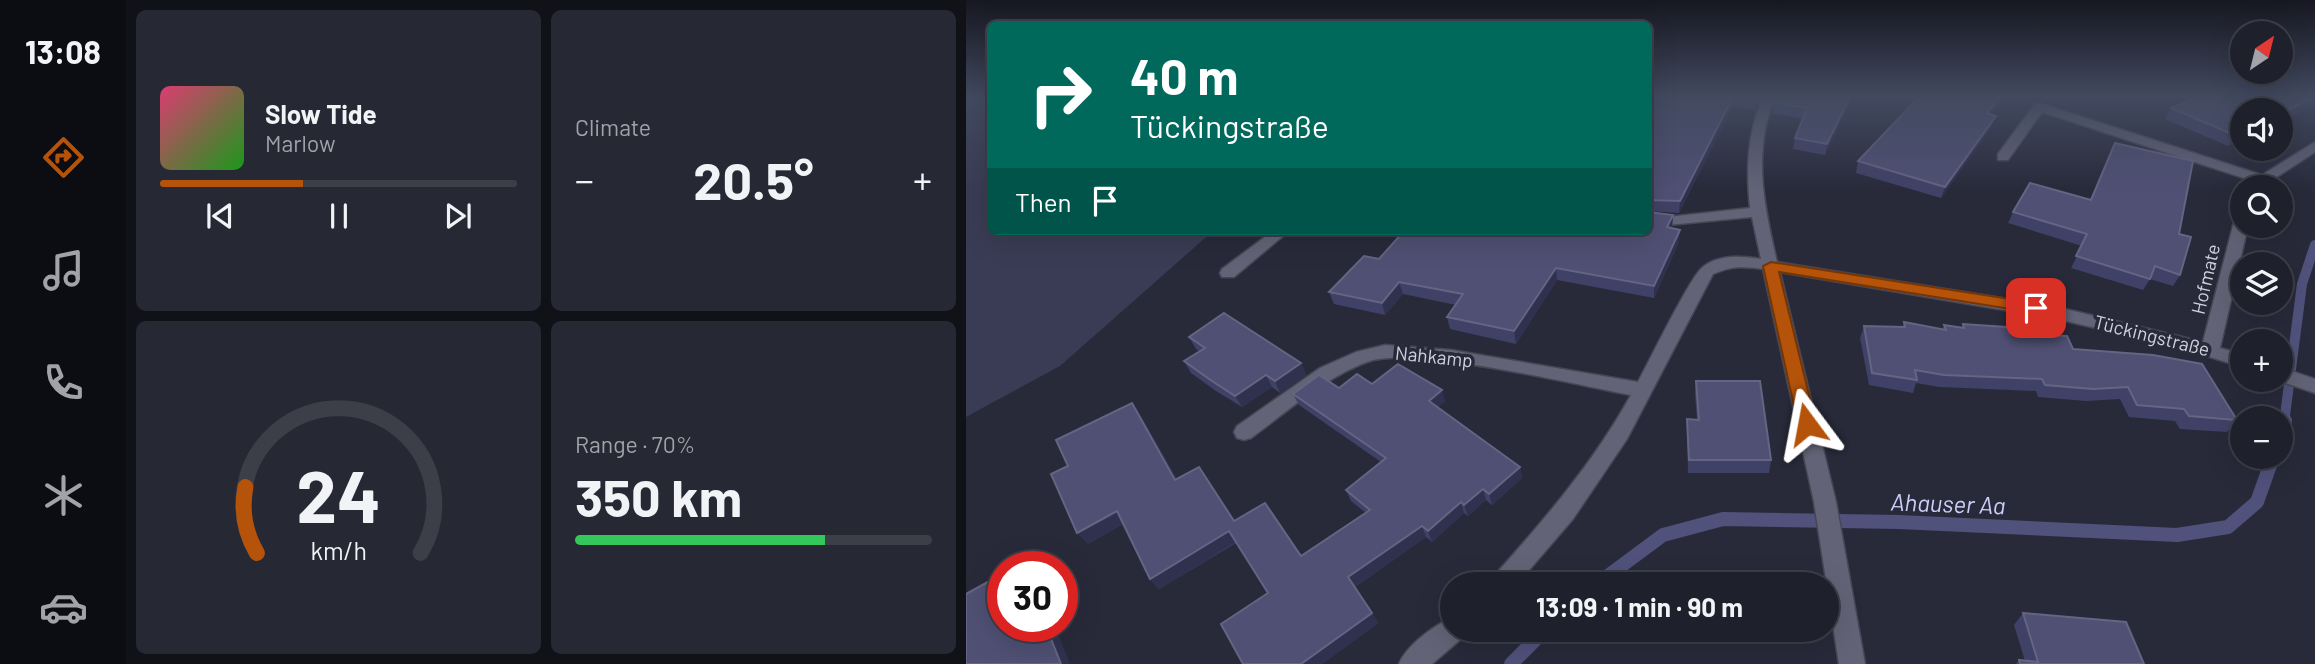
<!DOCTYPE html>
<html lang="en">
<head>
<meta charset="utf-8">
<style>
	body { margin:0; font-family:Barlow,sans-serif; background:#262834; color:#f1f3f6; height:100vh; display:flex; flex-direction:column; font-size:26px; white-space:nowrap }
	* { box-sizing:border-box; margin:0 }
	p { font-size:23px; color:#a1a3a9 }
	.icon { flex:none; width:38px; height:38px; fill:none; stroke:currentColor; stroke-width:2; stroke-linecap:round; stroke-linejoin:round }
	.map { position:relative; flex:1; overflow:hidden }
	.side { display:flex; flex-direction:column; gap:10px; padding:10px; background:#101218; width:840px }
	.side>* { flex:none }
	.top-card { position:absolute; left:21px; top:21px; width:665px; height:214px; border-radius:10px; box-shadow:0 7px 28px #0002,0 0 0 2px #3c3e48; background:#00695c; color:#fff; overflow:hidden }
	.needle { width:46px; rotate:35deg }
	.tools { position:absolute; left:1264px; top:21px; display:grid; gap:14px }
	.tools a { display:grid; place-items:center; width:63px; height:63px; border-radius:50%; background:#1e202c; box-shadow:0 7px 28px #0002,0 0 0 2px #3c3e48; font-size:35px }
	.speed { position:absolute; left:21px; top:551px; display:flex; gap:14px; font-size:35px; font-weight:700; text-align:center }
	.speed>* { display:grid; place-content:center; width:91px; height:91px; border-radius:50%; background:#1e202c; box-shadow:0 7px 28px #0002,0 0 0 2px #3c3e48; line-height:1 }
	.speed .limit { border:10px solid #d22; background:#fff; color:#111 }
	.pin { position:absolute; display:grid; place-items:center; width:60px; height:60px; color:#fff; margin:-30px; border-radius:14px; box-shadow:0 4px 10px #0006 }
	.me { position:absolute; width:77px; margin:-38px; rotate:347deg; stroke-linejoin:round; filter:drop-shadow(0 0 5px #0008) }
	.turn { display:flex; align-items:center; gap:24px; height:147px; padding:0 28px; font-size:32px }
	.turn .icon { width:91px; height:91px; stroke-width:2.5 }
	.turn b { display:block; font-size:49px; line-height:60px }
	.then { display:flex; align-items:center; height:66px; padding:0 28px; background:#0003; gap:14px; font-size:26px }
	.big { font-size:52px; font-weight:700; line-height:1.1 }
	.side .tile { flex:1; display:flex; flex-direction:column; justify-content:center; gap:10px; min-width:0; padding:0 24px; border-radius:10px; background:#262834 }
	.side .dial { align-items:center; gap:0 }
	.dial svg { height:182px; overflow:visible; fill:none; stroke:#3c3e48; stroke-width:7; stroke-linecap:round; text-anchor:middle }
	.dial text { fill:#f1f3f6; stroke:none }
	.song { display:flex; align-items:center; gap:21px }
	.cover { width:84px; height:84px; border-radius:10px; background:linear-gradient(135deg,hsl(340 70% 55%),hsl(120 70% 35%)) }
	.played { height:7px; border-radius:4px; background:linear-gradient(90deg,#b45309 40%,#3c3e48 40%) }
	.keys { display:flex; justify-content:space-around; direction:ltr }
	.heat { display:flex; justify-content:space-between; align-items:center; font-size:38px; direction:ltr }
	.charge { height:10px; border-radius:5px; background:linear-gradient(90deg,#34c759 70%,#3c3e48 0) }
	.side .tiles { flex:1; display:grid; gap:10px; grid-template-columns:repeat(2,1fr) }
	.trip { position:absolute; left:474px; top:572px; width:399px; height:70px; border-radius:35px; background:#1e202c; box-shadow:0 7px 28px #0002,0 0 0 2px #3c3e48; font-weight:700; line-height:70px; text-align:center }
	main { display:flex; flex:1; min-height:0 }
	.tabs { display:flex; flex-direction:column; width:126px; justify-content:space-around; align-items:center; background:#0c0d12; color:#a1a3a9 }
	.tabs .icon { width:49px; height:49px }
	.tabs .current { color:#b45309 }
	.tabs b { font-size:32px; color:#f1f3f6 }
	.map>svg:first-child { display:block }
	.green { fill:#3a3c55 }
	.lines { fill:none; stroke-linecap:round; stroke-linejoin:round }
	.stream-far1 { stroke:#50527c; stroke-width:10 }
	.stream { stroke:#50527c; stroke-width:14 }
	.minor-casing { stroke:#464755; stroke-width:3 }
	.minor { fill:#626376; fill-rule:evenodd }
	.wall { fill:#404166 }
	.shaded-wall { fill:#30314f }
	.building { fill:#4f5073; stroke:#646483; stroke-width:2 }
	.route { fill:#b45309; stroke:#753606; stroke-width:2 }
	.labels { text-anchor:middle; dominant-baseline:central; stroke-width:7; stroke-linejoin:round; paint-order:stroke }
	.street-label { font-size:19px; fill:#d0d1dc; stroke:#282a3a }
	.near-water-label { font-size:24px; font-style:italic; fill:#cbcff9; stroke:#282a3a }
</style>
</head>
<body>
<main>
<nav class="tabs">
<b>13:08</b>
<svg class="icon current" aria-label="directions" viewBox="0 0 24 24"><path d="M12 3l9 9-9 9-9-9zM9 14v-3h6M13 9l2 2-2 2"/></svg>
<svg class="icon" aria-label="music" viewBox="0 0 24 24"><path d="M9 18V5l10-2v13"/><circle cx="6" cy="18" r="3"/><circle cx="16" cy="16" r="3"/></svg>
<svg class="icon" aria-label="phone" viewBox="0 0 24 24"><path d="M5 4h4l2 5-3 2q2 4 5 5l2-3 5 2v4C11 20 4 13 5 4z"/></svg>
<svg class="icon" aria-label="climate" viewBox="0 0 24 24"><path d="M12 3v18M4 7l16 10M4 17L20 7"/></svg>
<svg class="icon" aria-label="car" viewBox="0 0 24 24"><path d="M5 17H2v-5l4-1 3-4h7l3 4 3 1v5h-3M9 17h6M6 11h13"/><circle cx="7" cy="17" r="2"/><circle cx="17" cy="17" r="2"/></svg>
</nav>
<section class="side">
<div class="tiles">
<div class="tile">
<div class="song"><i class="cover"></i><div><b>Slow Tide</b><p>Marlow</p></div></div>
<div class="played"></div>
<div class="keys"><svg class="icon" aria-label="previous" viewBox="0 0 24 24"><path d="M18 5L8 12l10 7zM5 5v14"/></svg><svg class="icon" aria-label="pause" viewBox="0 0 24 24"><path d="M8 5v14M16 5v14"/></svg><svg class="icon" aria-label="next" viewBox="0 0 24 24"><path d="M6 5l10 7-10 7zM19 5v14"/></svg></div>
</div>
<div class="tile"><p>Climate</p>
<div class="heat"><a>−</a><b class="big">20.5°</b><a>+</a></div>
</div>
<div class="tile dial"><svg viewBox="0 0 100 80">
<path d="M14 69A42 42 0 1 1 86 69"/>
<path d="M14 69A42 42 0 0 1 9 40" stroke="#b45309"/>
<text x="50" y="56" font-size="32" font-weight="700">24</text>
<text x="50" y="72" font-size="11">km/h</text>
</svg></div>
<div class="tile"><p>Range · 70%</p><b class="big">350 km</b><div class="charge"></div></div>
</div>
</section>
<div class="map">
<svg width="1349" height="664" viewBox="0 0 1349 664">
	<rect width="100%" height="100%" fill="#282a3a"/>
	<path class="green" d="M0,97H24V231H247L94,366L0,417Z"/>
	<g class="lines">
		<path class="stream-far1" d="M1318,423L1336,284L1349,245"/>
		<g class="stream">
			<path d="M1314,436L1319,421"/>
			<path d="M631,584L697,535L757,519L933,522L1211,535L1262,527L1291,502L1307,457"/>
			<path d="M545,664L579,630"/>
		</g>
		<defs>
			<g id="minor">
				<path d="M797,97H809C786,152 798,206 811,262L1091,307L1237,342L1269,218L1276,214V226H1282L1254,348L1276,354V367L1212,347L1091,319L814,272L870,502L899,664H873L848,502L797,269C778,266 765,266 747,274L661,439L607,519L551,584H524L528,576C579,519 628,462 665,395C610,385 447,345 401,362C358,378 322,411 285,438L278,440L271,438L268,432L271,426L354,368L390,352L419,345L485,350L672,382C682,364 725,275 737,267C753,254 776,256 795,259L786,217L702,225L682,222V214L702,217L784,208C780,169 781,134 797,97Z"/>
				<path d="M1073,103L1296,175L1349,142V152L1303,182L1301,187H1287L1290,182L1076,112L1042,160H1032V154L1069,104Z"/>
				<path d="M307,231H323L268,277H256L254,273L256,269Z"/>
				<path d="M1314,367L1349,379V393L1310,380H1314Z"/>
				<path d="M486,618V630H499L495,639L466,664H433C440,646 468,625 486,618Z"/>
			</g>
		</defs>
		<use href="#minor" class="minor-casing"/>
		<use href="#minor" class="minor"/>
	</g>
	<g class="wall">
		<path d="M682,97H795L789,110L767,106L713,213L682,211Z"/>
		<path d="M887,97L859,155L827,149L829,138L837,119L806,113L808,102Z"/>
		<path d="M953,97H1039L1025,114L1026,126L975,198L890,173L892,161Z"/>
		<path d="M1349,97V105L1262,146L1199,119L1205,108Z"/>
		<path d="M1149,143L1213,234L1214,275L1207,286L1184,279L1177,290L1105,268L1116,246L1042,223L1047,212L1125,200Z"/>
		<path d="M707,215L706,228L713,242L688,298L591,280L550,344L484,329L481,317L490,305L437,294L419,315L368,304L363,292L413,259Z"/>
		<path d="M938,322L976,330L978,325L995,328L997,324L1061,334L1107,349L1271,420L1261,432L1214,429L1209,421L1163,417L1154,399L1120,401L1072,397L1070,391L973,387L950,383L947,393L903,385L894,338L898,326L937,327Z"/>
		<path d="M223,337L335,363L340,375L314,393L306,387L276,407L250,391L225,373L218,361L234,352L230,349Z"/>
		<path d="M730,381L805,460L803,473H722L721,433V419L731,420L729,394Z"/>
		<path d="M406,384L479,401L472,407L554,467L556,478L526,505L520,500L502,516L498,513L466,542L460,537L389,587L412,623L356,664H277L302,593L270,543L193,589L184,579L157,524L122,544L102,466L166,403L174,415L211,479L268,521L335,556L400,513L385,501L380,490L415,462L333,405L327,394Z"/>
		<path d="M1057,613L1178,664H1050L1053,660L1059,661L1048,625Z"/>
	</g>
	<g class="shaded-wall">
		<path d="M767,97V106L713,213L714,201Z"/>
		<path d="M791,97H795L789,110L790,99Z"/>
		<path d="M884,97H887L859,155L861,144Z"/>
		<path d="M1034,97H1039L1017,124L1021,113Z"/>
		<path d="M1349,97V105L1314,121V114Z"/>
		<path d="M1030,116L1026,126L975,198L979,187Z"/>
		<path d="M1276,131V139L1262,146L1268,135Z"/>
		<path d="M707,215L706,227L701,239V227Z"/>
		<path d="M714,230L713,242L688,298V286Z"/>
		<path d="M590,268L591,280L550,344L548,331Z"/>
		<path d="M433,282L437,294L419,315L416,303Z"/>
		<path d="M335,363L340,375L314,393L309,381Z"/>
		<path d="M300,375L306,387L276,407L269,396Z"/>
		<path d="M476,390L479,401L466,412L463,401Z"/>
		<path d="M166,403L174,415L218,491L209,480Z"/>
		<path d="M554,467L556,478L526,505L523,494Z"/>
		<path d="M517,489L520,500L502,516L498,505Z"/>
		<path d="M495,502L498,513L466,542L462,531Z"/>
		<path d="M151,511L160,522L122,544L111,533Z"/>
		<path d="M456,526L460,537L387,588L382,577Z"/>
		<path d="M263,531L270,542L193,589L184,579Z"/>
		<path d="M29,578L37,585V600Z"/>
		<path d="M406,613L412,623L356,664H335Z"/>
		<path d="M46,626H56L64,647L49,635Z"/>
		<path d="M80,626H86L91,631L104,664H95Z"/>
	</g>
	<g class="building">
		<path d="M682,97H767L714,201L682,200Z"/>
		<path d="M777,97H791L790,99Z"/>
		<path d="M809,97H884L861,144L829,138L841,108L808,102Z"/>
		<path d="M953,97H1034L1021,113L1030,116L979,187L892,161Z"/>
		<path d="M1232,97H1349L1314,114V110H1276V131L1268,135L1205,108Z"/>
		<path d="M1149,143L1227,161L1213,234L1225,237L1214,275L1189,266L1184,279L1110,256L1121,234L1047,212L1064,183L1125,200Z"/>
		<path d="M682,212L707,215L701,227L714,230L688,286L590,268L548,331L481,317L497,294L433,282L416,303L363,292L398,256L413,259L438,231H682Z"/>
		<path d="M258,313L335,363L309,381L300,375L269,396L243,379L218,361L239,348L223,337Z"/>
		<path d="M938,322L980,330L978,325L998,328L997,324L1056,328L1061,334L1101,336L1107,349L1187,355L1236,364L1271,420L1223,416L1218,409L1171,405L1162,387L1127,389L1079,385L1076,379L978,375L949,370L951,380L906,373L898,326L939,327Z"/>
		<path d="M432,364L476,390L463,401L554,467L523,494L517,489L498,505L495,502L462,531L456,526L382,577L406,613L335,664H277L255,624L302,593L263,531L184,579L151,511L111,533L85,474L102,466L90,440L166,403L209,480L233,467L268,521L299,503L335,556L404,510L380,490L420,458L327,394L353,375L373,388L391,374L406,384Z"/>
		<path d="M730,381H794L805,460H723L721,419L733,420Z"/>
		<path d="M29,578L37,600V626H46L49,635L64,626H80L95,664H0V594Z"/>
		<path d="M1057,613L1160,622L1178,664H1054L1053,660L1072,662Z"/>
	</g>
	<linearGradient id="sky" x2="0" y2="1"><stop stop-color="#161720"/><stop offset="0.51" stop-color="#424a60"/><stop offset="1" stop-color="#424a60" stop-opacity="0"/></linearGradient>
	<rect width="1349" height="190" fill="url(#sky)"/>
	<path class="route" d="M805,262L1070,303L1077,308L1070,313L813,272L850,424L848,429H835L832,424L797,266Z"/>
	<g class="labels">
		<g class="street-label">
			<text transform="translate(1239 279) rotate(-77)">Hofmate</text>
			<text transform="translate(1186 335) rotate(14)">Tückingstraße</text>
			<text transform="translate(468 356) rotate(6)">Nahkamp</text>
		</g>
		<g class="near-water-label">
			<text transform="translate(982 503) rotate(2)">Ahauser Aa</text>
		</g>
	</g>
</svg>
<div class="tools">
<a><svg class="needle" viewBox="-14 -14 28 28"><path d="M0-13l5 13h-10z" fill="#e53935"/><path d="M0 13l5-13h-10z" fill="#a1a3a9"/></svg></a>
<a><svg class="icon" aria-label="sound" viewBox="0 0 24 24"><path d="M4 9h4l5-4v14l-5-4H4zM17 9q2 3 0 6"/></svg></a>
<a><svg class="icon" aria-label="search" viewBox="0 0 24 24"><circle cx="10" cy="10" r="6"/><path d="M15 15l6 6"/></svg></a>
<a><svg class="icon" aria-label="layers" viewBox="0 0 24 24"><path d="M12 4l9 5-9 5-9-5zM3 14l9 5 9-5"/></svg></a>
<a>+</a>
<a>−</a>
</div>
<div class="speed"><div class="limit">30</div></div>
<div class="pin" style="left:1070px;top:308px;background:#d93025"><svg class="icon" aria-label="arrive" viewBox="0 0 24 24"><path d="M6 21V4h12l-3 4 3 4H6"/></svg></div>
<svg class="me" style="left:841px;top:424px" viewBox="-20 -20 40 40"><path d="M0-17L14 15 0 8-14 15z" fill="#b45309" stroke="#fff" stroke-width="4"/></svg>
<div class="trip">13:09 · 1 min · 90 m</div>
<div class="top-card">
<div class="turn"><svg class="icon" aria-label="right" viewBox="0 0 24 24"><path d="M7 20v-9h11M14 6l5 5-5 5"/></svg><div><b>40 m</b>Tückingstraße</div></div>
<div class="then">Then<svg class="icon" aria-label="arrive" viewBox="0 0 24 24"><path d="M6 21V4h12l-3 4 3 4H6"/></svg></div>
</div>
</div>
</main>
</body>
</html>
